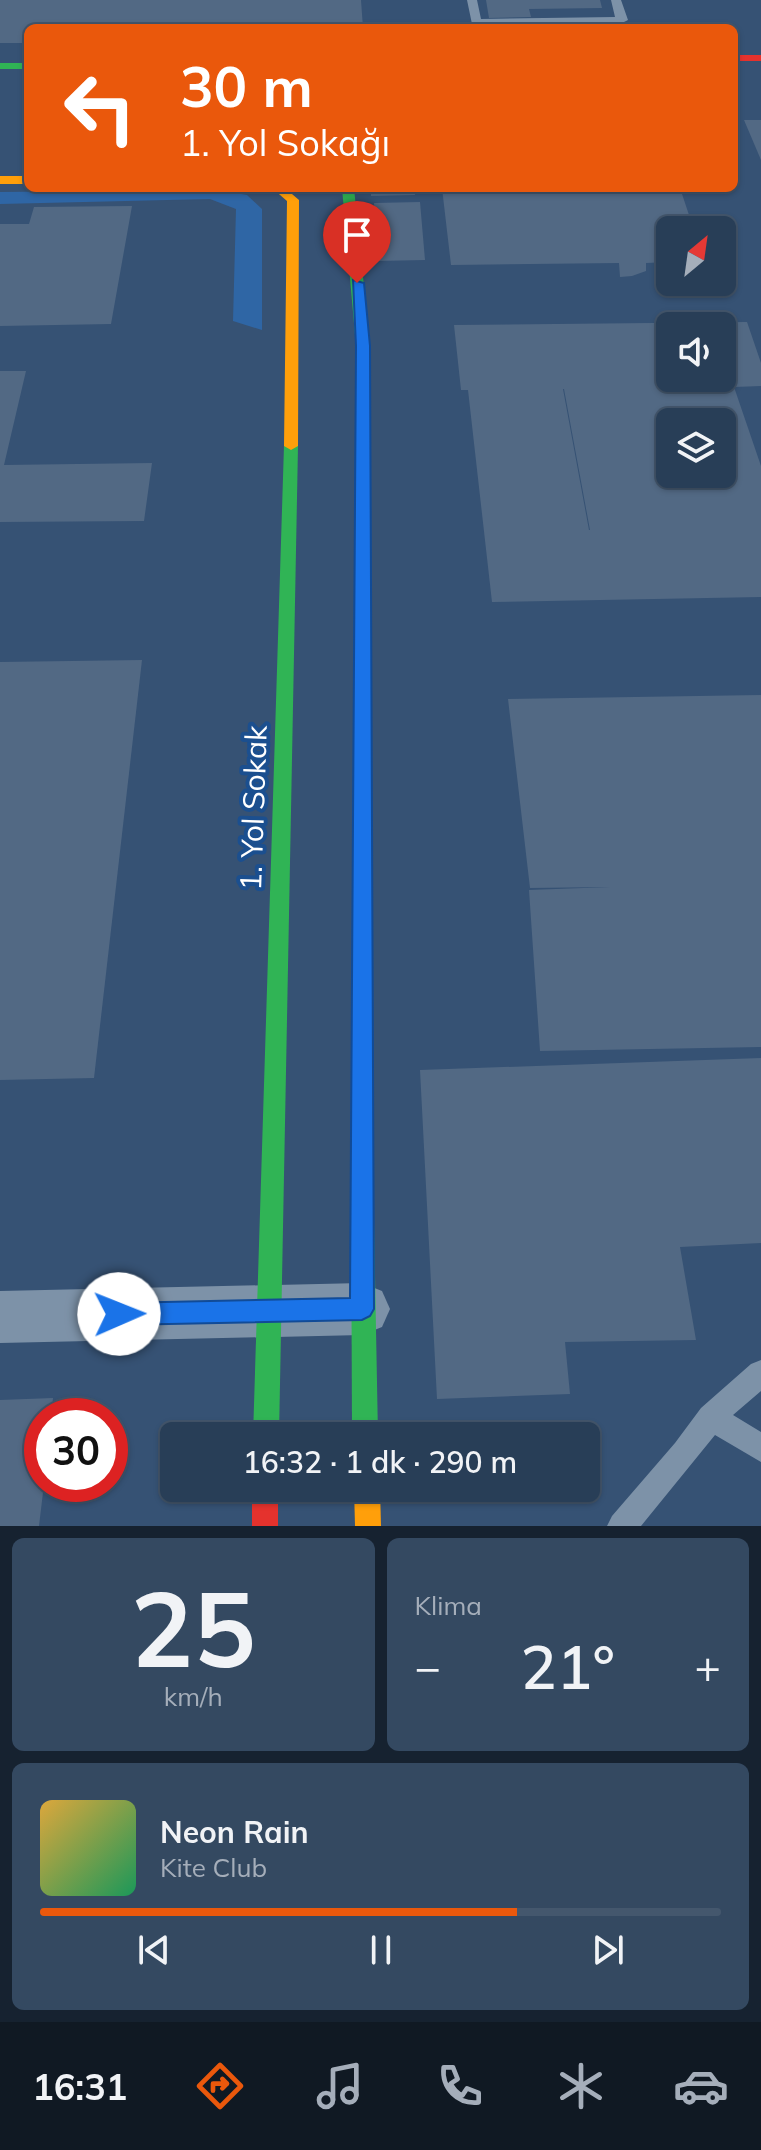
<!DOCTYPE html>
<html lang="tr">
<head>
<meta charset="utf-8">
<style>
	body { margin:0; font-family:Mulish,sans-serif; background:#344961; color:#f1f3f6; height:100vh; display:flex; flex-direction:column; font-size:30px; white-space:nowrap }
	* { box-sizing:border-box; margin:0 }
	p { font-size:26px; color:#a5aeba }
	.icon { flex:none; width:44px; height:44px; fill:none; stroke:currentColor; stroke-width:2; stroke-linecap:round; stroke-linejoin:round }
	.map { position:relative; height:1526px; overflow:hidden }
	.panel { display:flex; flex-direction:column; gap:12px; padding:12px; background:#162230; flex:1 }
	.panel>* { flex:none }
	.guide { position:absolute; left:24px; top:24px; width:714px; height:168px; border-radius:12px; box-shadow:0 2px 6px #0004,0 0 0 2px #44576d; background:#ea580c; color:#fff; overflow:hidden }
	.needle { width:52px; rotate:29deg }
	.buttons { position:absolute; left:656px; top:216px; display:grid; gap:16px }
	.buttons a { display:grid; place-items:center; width:80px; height:80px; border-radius:12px; background:#283e57; box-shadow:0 2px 6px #0004,0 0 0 2px #44576d; font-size:40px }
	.speed { position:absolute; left:24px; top:1398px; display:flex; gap:16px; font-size:40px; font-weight:700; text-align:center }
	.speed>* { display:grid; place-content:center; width:104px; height:104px; border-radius:50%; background:#283e57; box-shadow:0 2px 6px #0004,0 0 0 2px #44576d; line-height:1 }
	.speed .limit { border:12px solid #d22; background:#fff; color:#111 }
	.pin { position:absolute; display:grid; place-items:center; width:68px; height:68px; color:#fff; margin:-82px -34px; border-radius:50% 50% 50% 0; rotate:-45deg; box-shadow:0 0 8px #0007 }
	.pin .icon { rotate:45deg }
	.me { position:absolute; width:88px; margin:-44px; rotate:89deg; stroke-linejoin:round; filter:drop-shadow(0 0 6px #0008) }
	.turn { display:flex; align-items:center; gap:28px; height:168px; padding:0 24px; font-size:36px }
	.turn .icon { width:104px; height:104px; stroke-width:2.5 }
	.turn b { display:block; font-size:56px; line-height:68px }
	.big { font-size:60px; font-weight:600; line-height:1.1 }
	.panel .card { flex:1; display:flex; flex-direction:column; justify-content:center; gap:12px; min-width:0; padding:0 28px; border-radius:12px; background:#344961 }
	.panel .dial { align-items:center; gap:0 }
	.dial b { font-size:104px; line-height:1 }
	.song { display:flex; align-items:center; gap:24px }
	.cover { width:96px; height:96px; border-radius:12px; background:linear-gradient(135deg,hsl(40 70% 55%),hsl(150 70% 35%)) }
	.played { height:8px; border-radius:4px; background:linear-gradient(90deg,#ea580c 70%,#44576d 70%) }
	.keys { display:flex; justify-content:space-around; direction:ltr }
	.heat { display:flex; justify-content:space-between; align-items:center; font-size:44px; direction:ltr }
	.panel .tiles { flex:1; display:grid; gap:12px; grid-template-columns:1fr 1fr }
	.card:last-child { grid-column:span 2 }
	.trip { position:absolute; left:160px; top:1422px; width:440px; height:80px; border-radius:12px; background:#283e57; box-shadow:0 2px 6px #0004,0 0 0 2px #44576d; font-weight:600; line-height:80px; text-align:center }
	.tabs { display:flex; height:128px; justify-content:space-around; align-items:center; background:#101923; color:#a5aeba }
	.tabs .icon { width:56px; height:56px }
	.tabs .selected { color:#ea580c }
	.tabs b { font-size:36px; color:#f1f3f6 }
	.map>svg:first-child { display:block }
	.green { fill:#2f66a5 }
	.building { fill:#526984; fill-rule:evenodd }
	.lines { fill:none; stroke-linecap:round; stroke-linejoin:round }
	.lane { fill:#7d92a8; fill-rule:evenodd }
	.street { fill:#7d92a8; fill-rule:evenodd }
	.fast { fill:#30b455; fill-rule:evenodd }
	.slow { fill:#ff9f0a; fill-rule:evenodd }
	.jam { fill:#e5322d; fill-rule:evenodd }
	.route { fill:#1a73e8; stroke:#114b97; stroke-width:2 }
	.labels { text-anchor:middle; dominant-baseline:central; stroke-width:8; stroke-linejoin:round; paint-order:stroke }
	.street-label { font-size:30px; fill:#fff; stroke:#1b4f8f }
</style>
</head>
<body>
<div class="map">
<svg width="761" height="1526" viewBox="0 0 761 1526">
	<rect width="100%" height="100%" fill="#365274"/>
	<path class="green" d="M219,190L247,195L262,209V330L233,321L236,209L210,199L0,204V192Z"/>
	<g class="building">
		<path d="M0,0H361L363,28H28V43H0Z"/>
		<path d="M486,0H600L602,8L529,9L531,17L489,18Z"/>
		<path d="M744,120H761V160Z"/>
		<path d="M371,188H414L415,195L371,196Z"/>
		<path d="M442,188H680L694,230H670V262L646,263V271L632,276L620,277L619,263L451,265Z"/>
		<path d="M420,202L425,260L377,261L374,203Z"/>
		<path d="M132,206L111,324L0,326V224H29L34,207Z"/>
		<path d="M747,322L761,363V386L734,387L761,466V597L492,602L468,390H461L454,325ZM670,326H722V378H670ZM563,389H564L590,530H589ZM670,422H722V474H670Z"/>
		<path d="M0,371H26L4,465L152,463L144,521L0,522Z"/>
		<path d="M142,660L94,1078L0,1080V662Z"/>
		<path d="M761,695V1047L540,1051L529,890L610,887L530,888L508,699Z"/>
		<path d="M761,1058V1243L680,1247L696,1340L565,1342L570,1394L437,1399L420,1070Z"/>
		<path d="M53,1398L51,1416H42L44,1484L39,1526H0V1400Z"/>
	</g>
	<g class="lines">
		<g class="lane">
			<path d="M467,0H477L481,19L615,17L611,0H621L628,20L622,23L496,28V25L472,24Z"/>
			<path d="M761,1360V1391L733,1415L761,1432V1462L715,1435L641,1526H607L612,1516L675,1443L701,1408L751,1364Z"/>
		</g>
		<path class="street" d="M362,1283L382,1291L390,1309L382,1327L362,1335L0,1343V1291Z"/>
		<g class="fast">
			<rect x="0" y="63" width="28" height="6"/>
			<path d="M342,188H354L370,346L372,987L369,993L362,995L355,993L352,987L356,346Z"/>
			<path d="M291,442L298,446L279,1436H253L284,446Z"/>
			<path d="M362,1159L370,1162L373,1169L378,1436H352L351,1169L354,1162Z"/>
		</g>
		<g class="slow">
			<rect x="0" y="176" width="28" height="8"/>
			<path d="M272,188H285L299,200L298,446L291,450L284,446L287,201Z"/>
			<path d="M354,1488H380L381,1526H355Z"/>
		</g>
		<g class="jam">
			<rect x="734" y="55" width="27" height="6"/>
			<path d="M362,979L369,981L372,987L373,1169L370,1176L362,1179L354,1176L351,1169L352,987L355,981Z"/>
			<rect x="252" y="1488" width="26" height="38"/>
		</g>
	</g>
	<path class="route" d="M353,280L364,283L370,346L374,1309L370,1316L362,1320L119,1325L110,1322L107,1314L110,1306L119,1303L350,1298L356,346Z"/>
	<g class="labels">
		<g class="street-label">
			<text transform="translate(253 808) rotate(-88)">1. Yol Sokak</text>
		</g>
	</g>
</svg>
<div class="buttons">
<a><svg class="needle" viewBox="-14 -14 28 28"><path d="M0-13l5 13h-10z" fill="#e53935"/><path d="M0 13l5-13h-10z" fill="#a5aeba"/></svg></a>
<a><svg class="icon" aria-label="sound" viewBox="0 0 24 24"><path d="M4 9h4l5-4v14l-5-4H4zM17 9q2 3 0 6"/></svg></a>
<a><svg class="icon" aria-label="layers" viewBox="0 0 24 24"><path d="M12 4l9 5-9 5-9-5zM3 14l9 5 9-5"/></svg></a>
</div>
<div class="speed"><div class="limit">30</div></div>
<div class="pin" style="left:357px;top:283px;background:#d93025"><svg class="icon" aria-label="arrive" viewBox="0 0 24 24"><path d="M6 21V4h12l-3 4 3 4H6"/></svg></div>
<svg class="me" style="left:119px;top:1314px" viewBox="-20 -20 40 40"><circle r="19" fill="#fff"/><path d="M0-13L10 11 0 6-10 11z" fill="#1a73e8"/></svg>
<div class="trip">16:32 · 1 dk · 290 m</div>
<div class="guide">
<div class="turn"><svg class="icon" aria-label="left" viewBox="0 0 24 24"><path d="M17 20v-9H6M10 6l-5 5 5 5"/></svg><div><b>30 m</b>1. Yol Sokağı</div></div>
</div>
</div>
<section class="panel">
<div class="tiles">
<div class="card dial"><b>25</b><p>km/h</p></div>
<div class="card"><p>Klima</p>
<div class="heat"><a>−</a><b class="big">21°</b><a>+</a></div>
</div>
<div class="card">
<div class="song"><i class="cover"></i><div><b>Neon Rain</b><p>Kite Club</p></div></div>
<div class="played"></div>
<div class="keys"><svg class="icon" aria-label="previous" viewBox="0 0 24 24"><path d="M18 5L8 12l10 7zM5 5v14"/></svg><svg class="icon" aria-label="pause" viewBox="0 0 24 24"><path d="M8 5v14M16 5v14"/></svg><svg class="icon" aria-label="next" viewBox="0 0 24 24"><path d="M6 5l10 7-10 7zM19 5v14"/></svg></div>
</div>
</div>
</section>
<nav class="tabs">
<b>16:31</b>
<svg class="icon selected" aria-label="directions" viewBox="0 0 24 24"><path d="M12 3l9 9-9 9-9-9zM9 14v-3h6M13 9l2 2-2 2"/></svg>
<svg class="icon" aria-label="music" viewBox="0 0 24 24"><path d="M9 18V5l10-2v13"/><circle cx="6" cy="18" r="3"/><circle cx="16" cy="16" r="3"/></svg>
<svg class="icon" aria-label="phone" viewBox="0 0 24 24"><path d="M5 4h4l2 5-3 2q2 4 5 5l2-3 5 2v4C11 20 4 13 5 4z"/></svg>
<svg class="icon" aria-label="climate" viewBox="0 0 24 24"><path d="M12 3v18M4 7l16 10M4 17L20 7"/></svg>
<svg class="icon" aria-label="car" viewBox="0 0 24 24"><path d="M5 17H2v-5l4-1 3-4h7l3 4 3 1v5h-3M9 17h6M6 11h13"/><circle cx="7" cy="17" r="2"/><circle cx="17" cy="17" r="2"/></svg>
</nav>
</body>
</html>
